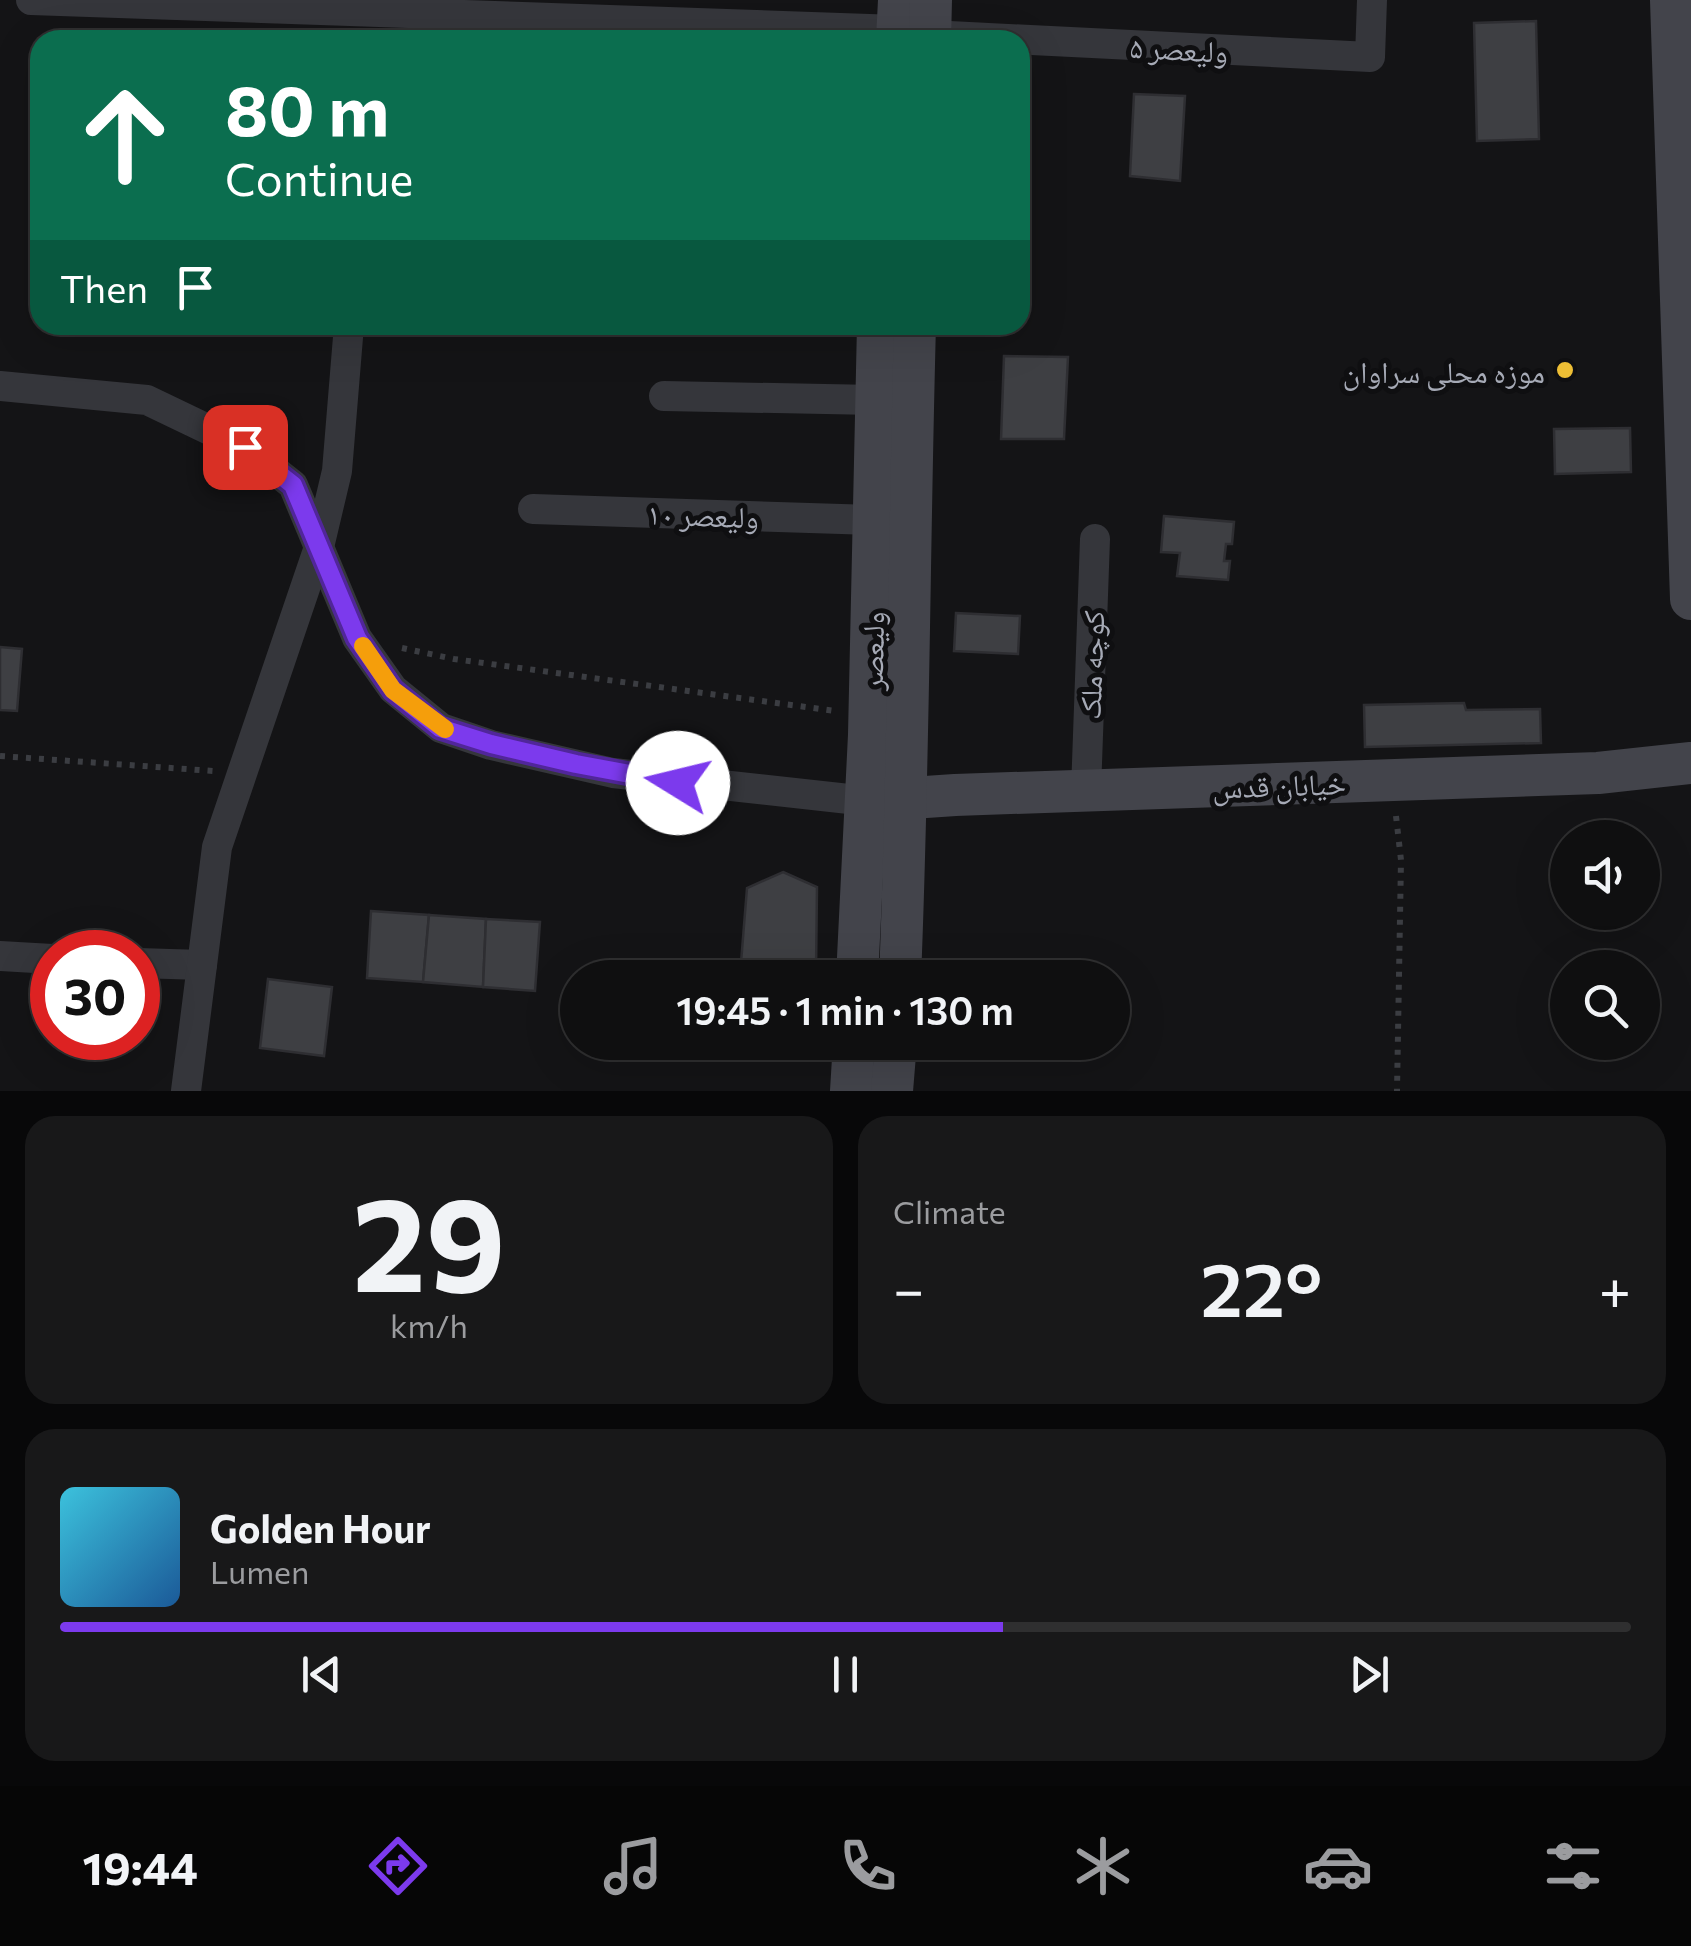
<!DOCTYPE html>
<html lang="en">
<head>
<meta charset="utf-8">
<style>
	body { margin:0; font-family:Commissioner,"Noto Naskh Arabic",sans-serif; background:#181819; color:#f1f3f6; height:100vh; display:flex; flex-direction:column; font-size:38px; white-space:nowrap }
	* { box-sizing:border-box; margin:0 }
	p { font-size:32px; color:#9b9c9f }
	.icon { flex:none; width:55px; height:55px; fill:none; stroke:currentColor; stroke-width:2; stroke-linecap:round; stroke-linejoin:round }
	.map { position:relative; height:1091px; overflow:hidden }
	.details { display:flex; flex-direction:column; gap:25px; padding:25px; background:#080809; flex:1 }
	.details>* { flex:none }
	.top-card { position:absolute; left:30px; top:30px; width:1000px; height:305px; border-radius:30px; box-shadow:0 10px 40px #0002,0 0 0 2px #2f2f30; background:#0b6e4f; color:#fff; overflow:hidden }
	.buttons { position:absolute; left:1550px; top:820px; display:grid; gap:20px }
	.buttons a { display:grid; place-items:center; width:110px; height:110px; border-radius:50%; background:#0f0f10; box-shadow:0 10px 40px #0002,0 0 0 2px #2f2f30; font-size:50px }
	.speed { position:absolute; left:30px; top:930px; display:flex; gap:20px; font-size:50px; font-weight:700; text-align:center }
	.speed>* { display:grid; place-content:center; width:130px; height:130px; border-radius:50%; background:#0f0f10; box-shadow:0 10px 40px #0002,0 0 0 2px #2f2f30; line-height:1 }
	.speed .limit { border:15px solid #d22; background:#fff; color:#111 }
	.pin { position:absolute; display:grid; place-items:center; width:85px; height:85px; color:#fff; margin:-42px; border-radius:20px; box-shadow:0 5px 15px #0006 }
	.me { position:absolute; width:110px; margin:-55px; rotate:279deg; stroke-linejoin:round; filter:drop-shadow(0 0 8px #0008) }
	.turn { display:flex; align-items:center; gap:35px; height:210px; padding:0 30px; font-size:45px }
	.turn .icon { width:130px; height:130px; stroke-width:2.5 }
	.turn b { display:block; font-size:70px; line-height:85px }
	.then { display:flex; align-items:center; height:95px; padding:0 30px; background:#0003; gap:20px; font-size:38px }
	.big { font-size:75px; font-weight:600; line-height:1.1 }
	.details .card { flex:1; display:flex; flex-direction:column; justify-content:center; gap:15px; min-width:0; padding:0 35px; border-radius:30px; background:#181819 }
	.details .dial { align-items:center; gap:0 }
	.dial b { font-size:130px; line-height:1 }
	.song { display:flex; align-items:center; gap:30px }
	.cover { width:120px; height:120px; border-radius:15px; background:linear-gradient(135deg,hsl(190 70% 55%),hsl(210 70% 35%)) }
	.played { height:10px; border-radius:5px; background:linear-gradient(90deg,#7c3aed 60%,#2f2f30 60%) }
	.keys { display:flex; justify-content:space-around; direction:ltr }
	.heat { display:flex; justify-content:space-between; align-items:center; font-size:55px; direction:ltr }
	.details .tiles { flex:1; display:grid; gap:25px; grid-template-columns:1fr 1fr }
	.card:last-child { grid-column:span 2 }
	.trip { position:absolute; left:560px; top:960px; width:570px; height:100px; border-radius:50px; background:#0f0f10; box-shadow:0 10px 40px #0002,0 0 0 2px #2f2f30; font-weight:600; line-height:100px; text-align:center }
	.tabs { display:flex; height:160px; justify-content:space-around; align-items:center; background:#060606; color:#9b9c9f }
	.tabs .icon { width:70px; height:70px }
	.tabs .selected { color:#7c3aed }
	.tabs b { font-size:45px; color:#f1f3f6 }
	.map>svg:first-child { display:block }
	.building { fill:#3e3f43; stroke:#2e2e32; stroke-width:2.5 }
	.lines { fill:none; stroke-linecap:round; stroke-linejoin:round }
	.path { stroke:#3b3d42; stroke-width:6; stroke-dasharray:5 8; stroke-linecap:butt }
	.street { stroke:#35363b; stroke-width:30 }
	.secondary { stroke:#43444b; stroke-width:42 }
	.route-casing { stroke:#51269a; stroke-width:25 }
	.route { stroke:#7c3aed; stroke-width:18 }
	.slow { stroke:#f59e0b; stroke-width:18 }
	.poi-dot { fill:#edbe35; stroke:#0f0f11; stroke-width:4 }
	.labels { text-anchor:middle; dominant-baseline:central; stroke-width:10; stroke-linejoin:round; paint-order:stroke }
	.street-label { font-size:30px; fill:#a6aab6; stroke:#0f0f11 }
	.poi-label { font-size:30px; fill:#a6aab6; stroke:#0f0f11; text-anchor:end }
</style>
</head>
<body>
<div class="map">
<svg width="1691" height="1091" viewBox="0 0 1691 1091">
	<rect width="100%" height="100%" fill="#141416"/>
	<g class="building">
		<path d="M1536,21L1539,139L1477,141L1474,23Z"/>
		<path d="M1134,94L1185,96L1180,181L1130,176Z"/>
		<path d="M1004,356L1068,357L1064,439H1001Z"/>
		<path d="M1630,428L1631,472L1555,474L1554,429Z"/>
		<path d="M1164,516L1234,522L1232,544H1226L1224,561H1230L1228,580L1177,576L1180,553L1161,552Z"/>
		<path d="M956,613L1020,616L1018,654L954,651Z"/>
		<path d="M0,647L22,649L17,711L0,710Z"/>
		<path d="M1464,703L1466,710L1540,709L1541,743L1365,747L1364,705Z"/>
		<path d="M783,872L817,887L816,973L740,975L747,888Z"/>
		<path d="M371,911L429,915L423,982L367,978Z"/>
		<path d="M429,915L486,919L483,987L423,982Z"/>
		<path d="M486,919L540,922L535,991L483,987Z"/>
		<path d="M268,979L332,987L324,1056L260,1048Z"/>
	</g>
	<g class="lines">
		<g class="path">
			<path d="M402,648L454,659L835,711"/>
			<path d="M0,756L214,771"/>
			<path d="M1396,816L1401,860L1397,1091"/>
		</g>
		<g class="street">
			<path d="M31,0L898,30"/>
			<path d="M930,35L1370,57L1372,0"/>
			<path d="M0,386L147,400L245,447L293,485L357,638L393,689L441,728L491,745L613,773L867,801"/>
			<path d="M664,396L876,400"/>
			<path d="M533,509L873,520"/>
			<path d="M1086,791L1095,539"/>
			<path d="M0,956L52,959"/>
			<path d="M138,963L202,965"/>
			<path d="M186,1091L217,847L319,547L337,471L349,325"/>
		</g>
		<g class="secondary">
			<path d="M1671,0L1691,599"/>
			<path d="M897,40L899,0"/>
			<path d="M930,40L931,0"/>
			<path d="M867,801L955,795L1598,773L1691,763"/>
			<path d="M857,978L869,735L878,325"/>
			<path d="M900,978C909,760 909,543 915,325"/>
			<path d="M851,1091L854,1042"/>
			<path d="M892,1091L896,1042"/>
		</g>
	</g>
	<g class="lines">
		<defs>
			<path id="route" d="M245,447L293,485L357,638L393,690L440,728L491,744L576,764L678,783"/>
		</defs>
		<use href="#route" class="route-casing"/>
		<use href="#route" class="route"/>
		<path class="slow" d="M363,646L393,690L445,729"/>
	</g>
	<circle class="poi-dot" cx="1565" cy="370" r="10"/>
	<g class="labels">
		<g class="street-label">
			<text transform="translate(1179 48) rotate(3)">ولیعصر ۵</text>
			<text transform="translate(703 514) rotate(2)">ولیعصر ۱۰</text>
			<text transform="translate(871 651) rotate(-89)">ولیعصر</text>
			<text transform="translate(1090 665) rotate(-88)">کوچه ملک</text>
			<text transform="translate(1279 784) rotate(-2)">خیابان قدس</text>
		</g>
		<g class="poi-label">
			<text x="1545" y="370">موزه محلی سراوان</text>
		</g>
	</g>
</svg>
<div class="buttons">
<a><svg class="icon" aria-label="sound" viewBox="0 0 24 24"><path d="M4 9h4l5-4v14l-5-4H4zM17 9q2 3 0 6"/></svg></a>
<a><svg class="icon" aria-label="search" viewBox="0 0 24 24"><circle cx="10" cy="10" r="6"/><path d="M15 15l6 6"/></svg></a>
</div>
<div class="speed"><div class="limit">30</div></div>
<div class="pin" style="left:245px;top:447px;background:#d93025"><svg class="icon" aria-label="arrive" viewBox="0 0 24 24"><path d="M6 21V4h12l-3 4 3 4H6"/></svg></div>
<svg class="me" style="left:678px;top:783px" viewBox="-20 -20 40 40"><circle r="19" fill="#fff"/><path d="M0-13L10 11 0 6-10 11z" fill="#7c3aed"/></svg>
<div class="trip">19:45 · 1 min · 130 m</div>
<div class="top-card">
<div class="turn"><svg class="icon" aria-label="ahead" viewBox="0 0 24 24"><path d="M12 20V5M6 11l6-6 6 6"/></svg><div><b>80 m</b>Continue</div></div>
<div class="then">Then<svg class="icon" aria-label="arrive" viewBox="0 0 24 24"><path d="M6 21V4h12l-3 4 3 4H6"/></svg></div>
</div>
</div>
<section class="details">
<div class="tiles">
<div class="card dial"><b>29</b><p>km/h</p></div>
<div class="card"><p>Climate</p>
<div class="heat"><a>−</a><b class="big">22°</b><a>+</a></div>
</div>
<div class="card">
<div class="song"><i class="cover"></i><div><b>Golden Hour</b><p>Lumen</p></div></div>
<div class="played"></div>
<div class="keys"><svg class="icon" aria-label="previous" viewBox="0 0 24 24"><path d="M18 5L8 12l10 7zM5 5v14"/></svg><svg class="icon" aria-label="pause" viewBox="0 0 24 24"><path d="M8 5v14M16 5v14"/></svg><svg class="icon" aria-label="next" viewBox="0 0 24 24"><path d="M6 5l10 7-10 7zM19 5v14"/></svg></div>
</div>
</div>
</section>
<nav class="tabs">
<b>19:44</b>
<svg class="icon selected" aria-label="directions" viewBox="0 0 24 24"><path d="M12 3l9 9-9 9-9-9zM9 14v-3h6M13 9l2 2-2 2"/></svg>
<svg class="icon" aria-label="music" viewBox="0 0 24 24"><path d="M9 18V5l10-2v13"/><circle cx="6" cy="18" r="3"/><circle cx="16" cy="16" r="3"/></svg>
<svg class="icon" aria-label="phone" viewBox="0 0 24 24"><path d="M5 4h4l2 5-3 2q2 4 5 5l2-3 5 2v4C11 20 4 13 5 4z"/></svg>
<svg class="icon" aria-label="climate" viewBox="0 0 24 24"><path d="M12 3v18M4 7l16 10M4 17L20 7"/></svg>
<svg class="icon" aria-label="car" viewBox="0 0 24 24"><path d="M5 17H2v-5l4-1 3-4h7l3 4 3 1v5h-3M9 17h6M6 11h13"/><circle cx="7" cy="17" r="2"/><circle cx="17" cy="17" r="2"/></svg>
<svg class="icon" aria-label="filters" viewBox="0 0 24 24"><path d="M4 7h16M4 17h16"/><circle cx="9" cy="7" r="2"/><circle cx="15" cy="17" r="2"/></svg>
</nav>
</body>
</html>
